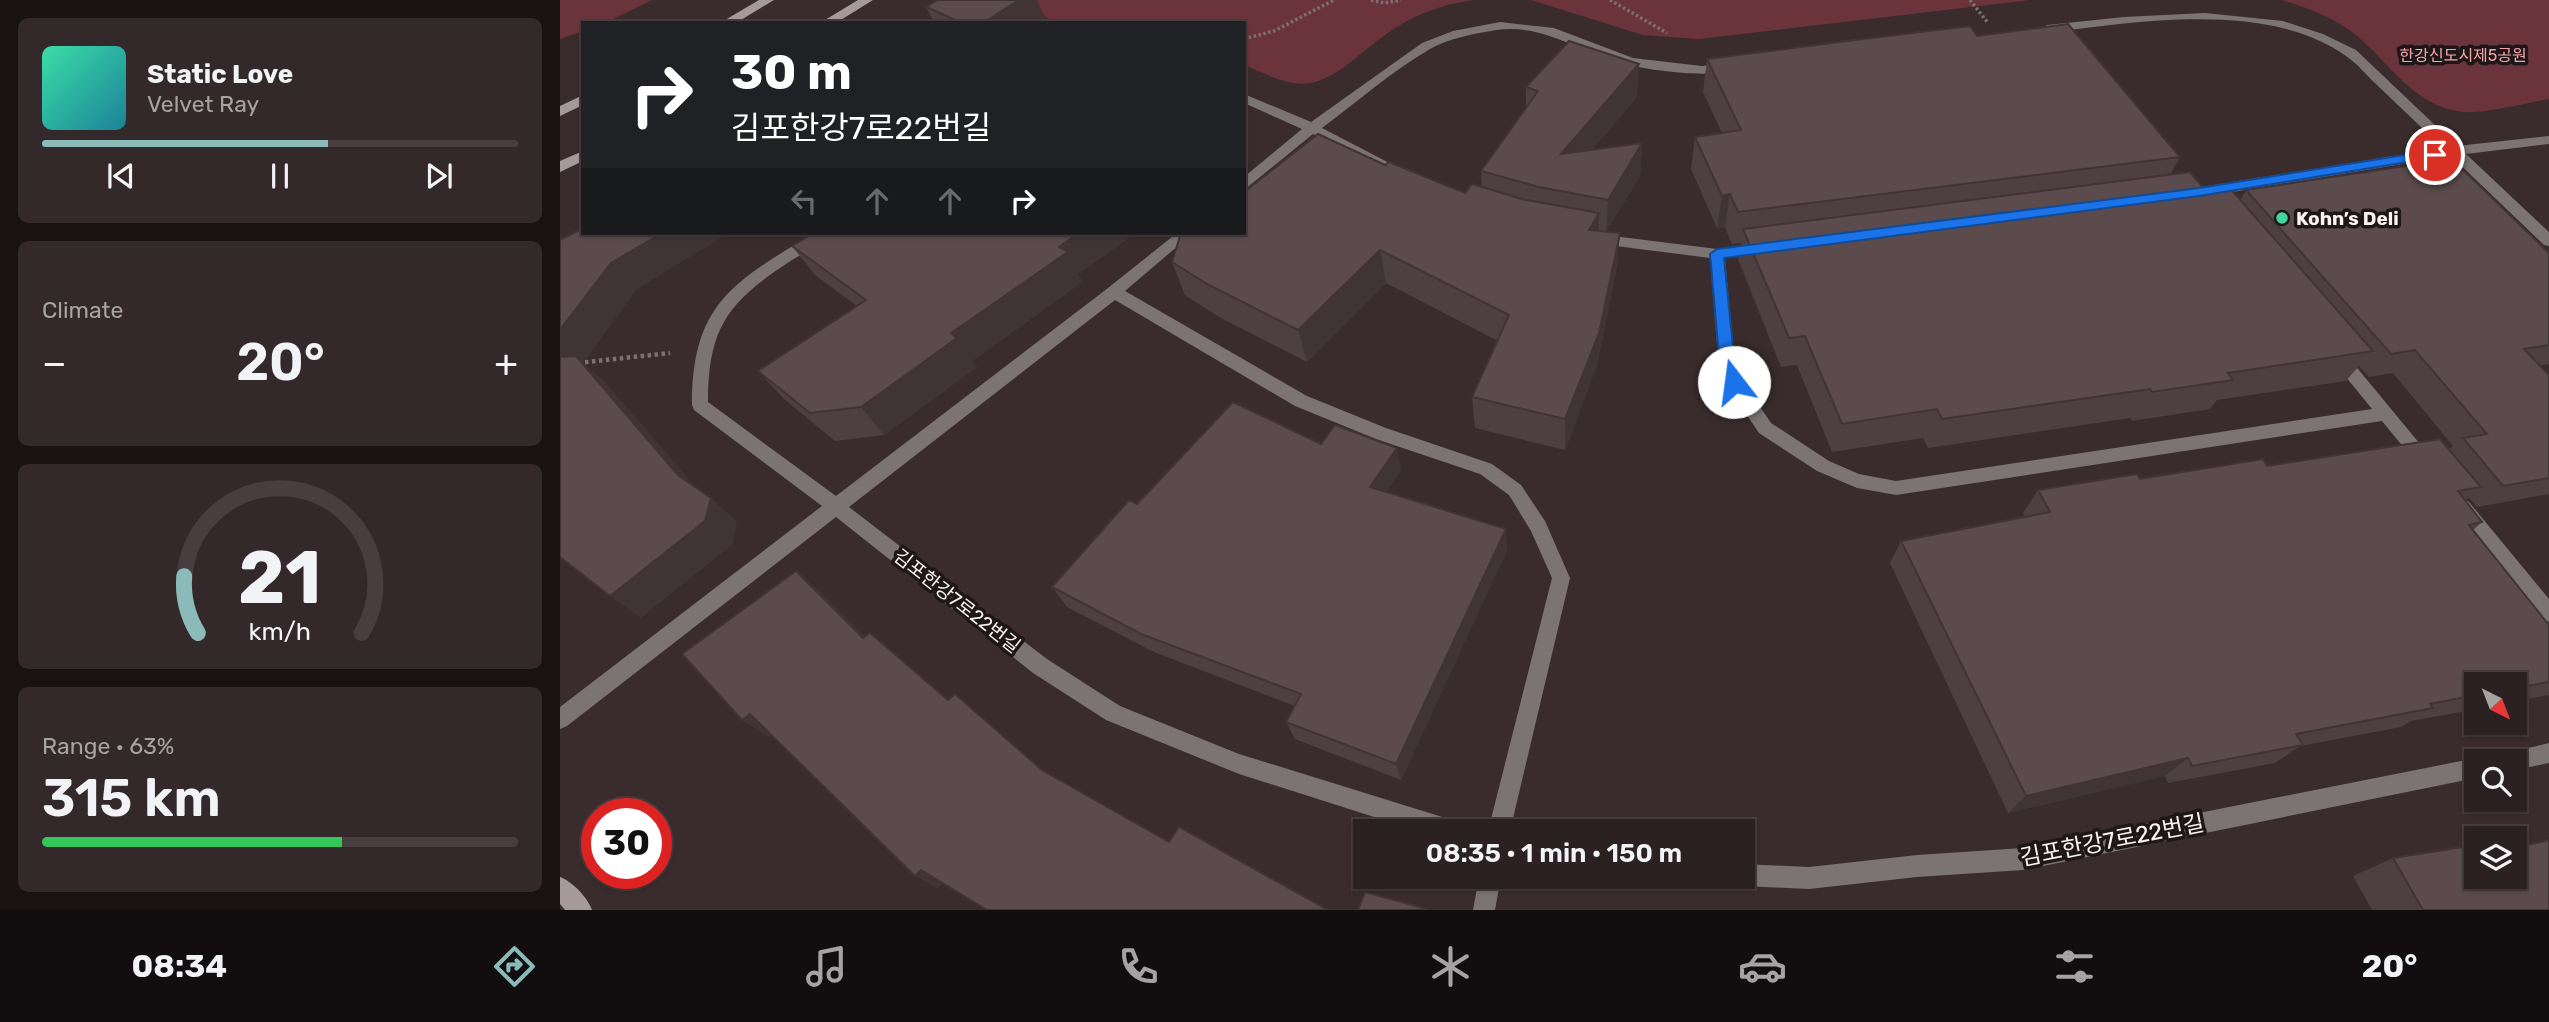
<!DOCTYPE html>
<html lang="en">
<head>
<meta charset="utf-8">
<style>
	body { margin:0; font-family:Rubik,"Noto Sans KR",sans-serif; background:#34292a; color:#f1f3f6; height:100vh; display:flex; flex-direction:column; font-size:26px; white-space:nowrap }
	* { box-sizing:border-box; margin:0 }
	p { font-size:23px; color:#a6a3a5 }
	.icon { flex:none; width:38px; height:38px; fill:none; stroke:currentColor; stroke-width:2; stroke-linecap:round; stroke-linejoin:round }
	.map { position:relative; flex:1; overflow:hidden }
	.side { display:flex; flex-direction:column; gap:18px; padding:18px; background:#181213; width:560px }
	.side>* { flex:none }
	.banner { position:absolute; left:21px; top:21px; width:665px; height:214px; border-radius:0px; box-shadow:0 2px 5px #0004,0 0 0 2px #483e40; background:#202124; color:#fff; overflow:hidden }
	.needle { width:46px; rotate:138deg }
	.buttons { position:absolute; left:1904px; top:672px; display:grid; gap:14px }
	.buttons a { display:grid; place-items:center; width:63px; height:63px; border-radius:0px; background:#2c2122; box-shadow:0 2px 5px #0004,0 0 0 2px #483e40; font-size:35px }
	.speed { position:absolute; left:21px; top:798px; display:flex; gap:14px; font-size:35px; font-weight:700; text-align:center }
	.speed>* { display:grid; place-content:center; width:91px; height:91px; border-radius:50%; background:#2c2122; box-shadow:0 2px 5px #0004,0 0 0 2px #483e40; line-height:1 }
	.speed .limit { border:10px solid #d22; background:#fff; color:#111 }
	.pin { position:absolute; display:grid; place-items:center; width:60px; height:60px; color:#fff; margin:-30px; border:4px solid #fff; border-radius:50%; box-shadow:0 2px 7px #0007 }
	.me { position:absolute; width:77px; margin:-38px; rotate:345deg; stroke-linejoin:round; filter:drop-shadow(0 0 5px #0008) }
	.turn { display:flex; align-items:center; gap:24px; height:147px; padding:0 35px; font-size:32px }
	.turn .icon { width:91px; height:91px; stroke-width:2.5 }
	.turn b { display:block; font-size:49px; line-height:60px }
	.lanes { display:flex; align-items:center; height:66px; padding:0 35px; background:#0003; justify-content:center; gap:35px; direction:ltr }
	.lanes .off { opacity:.35 }
	.big { font-size:52px; font-weight:600; line-height:1.1 }
	.side .widget { flex:1; display:flex; flex-direction:column; justify-content:center; gap:10px; min-width:0; padding:0 24px; border-radius:10px; background:#34292a }
	.side .dial { align-items:center; gap:0 }
	.dial svg { height:182px; overflow:visible; fill:none; stroke:#483e40; stroke-width:7; stroke-linecap:round; text-anchor:middle }
	.dial text { fill:#f1f3f6; stroke:none }
	.song { display:flex; align-items:center; gap:21px }
	.cover { width:84px; height:84px; border-radius:10px; background:linear-gradient(135deg,hsl(160 70% 55%),hsl(190 70% 35%)) }
	.played { height:7px; border-radius:4px; background:linear-gradient(90deg,#8bbbb9 60%,#483e40 60%) }
	.keys { display:flex; justify-content:space-around; direction:ltr }
	.heat { display:flex; justify-content:space-between; align-items:center; font-size:38px; direction:ltr }
	.charge { height:10px; border-radius:5px; background:linear-gradient(90deg,#34c759 63%,#483e40 0) }
	.trip { position:absolute; left:793px; top:819px; width:402px; height:70px; border-radius:0px; background:#2c2122; box-shadow:0 2px 5px #0004,0 0 0 2px #483e40; font-weight:600; line-height:70px; text-align:center }
	.dock { display:flex; height:112px; justify-content:space-around; align-items:center; background:#120d0e; color:#a6a3a5 }
	.dock .icon { width:49px; height:49px }
	.dock .current { color:#8bbbb9 }
	.dock b { font-size:32px; color:#f1f3f6 }
	main { display:flex; flex:1; min-height:0 }
	.map>svg:first-child { display:block }
	.green { fill:#6b343a }
	.lines { fill:none; stroke-linecap:round; stroke-linejoin:round }
	.path-far1 { stroke:#7c7071; stroke-width:3.5; stroke-dasharray:2.5 2.5; stroke-linecap:butt }
	.path { stroke:#7c7071; stroke-width:4.5; stroke-dasharray:3.5 3.5; stroke-linecap:butt }
	.street { fill:#7b7374; fill-rule:evenodd }
	.secondary { fill:#a59999; fill-rule:evenodd }
	.wall { fill:#4e4041 }
	.shaded-wall { fill:#403435 }
	.building { fill:#5b4b4c; stroke:#403435; stroke-width:2 }
	.route { fill:#1a73e8; stroke:#114b97; stroke-width:2 }
	.poi-dot { fill:#43d4a0; stroke:#1d1717; stroke-width:2.5 }
	.labels { text-anchor:middle; dominant-baseline:central; stroke-width:7; stroke-linejoin:round; paint-order:stroke }
	.far-park-label { font-size:16px; fill:#faa4aa; stroke:#1d1717 }
	.poi-label { font-size:19px; font-weight:bold; fill:#fcf2f3; stroke:#1d1717; text-anchor:start }
	.street-label { font-size:19px; fill:#fcf2f3; stroke:#1d1717 }
	.near-street-label { font-size:23px; fill:#fcf2f3; stroke:#1d1717 }
</style>
</head>
<body>
<main>
<section class="side">
<div class="widget">
<div class="song"><i class="cover"></i><div><b>Static Love</b><p>Velvet Ray</p></div></div>
<div class="played"></div>
<div class="keys"><svg class="icon" aria-label="previous" viewBox="0 0 24 24"><path d="M18 5L8 12l10 7zM5 5v14"/></svg><svg class="icon" aria-label="pause" viewBox="0 0 24 24"><path d="M8 5v14M16 5v14"/></svg><svg class="icon" aria-label="next" viewBox="0 0 24 24"><path d="M6 5l10 7-10 7zM19 5v14"/></svg></div>
</div>
<div class="widget"><p>Climate</p>
<div class="heat"><a>−</a><b class="big">20°</b><a>+</a></div>
</div>
<div class="widget dial"><svg viewBox="0 0 100 80">
<path d="M14 69A42 42 0 1 1 86 69"/>
<path d="M14 69A42 42 0 0 1 8 44" stroke="#8bbbb9"/>
<text x="50" y="56" font-size="32" font-weight="700">21</text>
<text x="50" y="72" font-size="11">km/h</text>
</svg></div>
<div class="widget"><p>Range · 63%</p><b class="big">315 km</b><div class="charge"></div></div>
</section>
<div class="map">
<svg width="1989" height="910" viewBox="0 0 1989 910">
	<rect width="100%" height="100%" fill="#3a2c2d"/>
	<g class="green">
		<path d="M0,0H92L45,23H23V31L0,39Z"/>
		<path d="M464,0H913C886,4 860,12 837,27C809,43 783,76 751,83C728,87 705,73 684,65V23H496L462,3Z"/>
		<path d="M971,0H1470L1139,39L1083,35Z"/>
		<path d="M1722,0H1989V99C1966,103 1924,114 1903,112C1853,106 1831,64 1796,35C1775,18 1747,8 1722,0Z"/>
	</g>
	<g class="lines">
		<g class="path-far1">
			<path d="M811,0L824,3L841,0"/>
			<path d="M1050,0L1107,33"/>
			<path d="M1410,0L1428,23"/>
			<path d="M684,39L714,31L774,0"/>
		</g>
		<path class="path" d="M18,363L110,353"/>
		<g class="street">
			<path d="M1645,13L1723,21L1763,34L1796,50L1897,146L1989,136V144L1906,154L1989,232V246L1984,245L1891,156L1648,196L1643,194L1641,191L1648,186L1883,148C1861,127 1839,106 1817,85C1807,76 1798,64 1786,56C1708,0 1576,22 1487,33L1481,29L1487,25L1564,17Z"/>
			<path d="M940,22L994,28L1073,58L1142,66L1167,64L1173,68C1159,80 1089,70 1069,65C1025,55 984,23 936,30C914,34 889,38 870,49C832,71 797,102 762,128L837,167V173H827L753,134L684,190V177L742,129L684,103V94L751,122L862,43L893,31Z"/>
			<path d="M254,233H272C263,245 245,252 232,260C169,301 148,326 148,402L276,496L548,288L617,233H633L565,291L747,396L826,428L932,464L961,485L985,521L1010,578L950,831H928L992,578L971,531L949,495L920,474L816,439L735,406L555,300L289,507L487,659L560,706L679,754L892,820L900,823L903,831H858L679,774L546,720L473,673L276,517L7,726L0,729V707L262,506L134,410L132,405C132,303 174,282 254,233Z"/>
			<path d="M1037,234L1157,249L1208,244L1211,248L1208,252L1165,258L1174,357L1182,380L1211,423L1269,461L1299,474L1336,481L1812,409L1772,360L1770,356L1778,350L1784,352L1874,461L1871,466H1859L1822,421L1336,495L1297,488L1257,471L1199,433L1168,387L1158,357L1150,258L1032,243L1030,239L1032,235Z"/>
			<path d="M1903,499L1909,502L1989,599V622L1982,619L1897,512L1894,507L1897,502Z"/>
			<path d="M1989,743V763L1955,770V761H1939L1943,754Z"/>
			<path d="M1916,758L1924,761H1916V778L1463,870L1357,877L1249,889L1183,886L1175,883L1173,877H1183V864L1249,867L1357,855L1463,848Z"/>
			<path d="M919,877H941L935,910H913Z"/>
		</g>
		<g class="secondary">
			<path d="M199,0H214L176,23H160Z"/>
			<path d="M298,0H313L276,23H260Z"/>
			<path d="M23,95V105L0,116V106Z"/>
			<path d="M23,151V161L0,172V161Z"/>
			<path d="M0,877C13,882 27,897 32,910H5L0,904Z"/>
		</g>
	</g>
	<g class="wall">
		<path d="M477,0L487,23H374L366,7Z"/>
		<path d="M1417,36L1620,157L1610,175L1645,190L1680,200L1686,190L1989,253V364L1980,366L1989,375V494L1917,507L1909,497L1905,501L1922,522L1913,530L1989,625V695L1955,701V684H1916V709L1851,721L1841,727L1740,746L1715,763L1608,783L1605,776L1448,813L1330,563L1341,541L1465,517L1463,513L1478,490L1707,466L1889,449L1893,446L1833,373L1809,377L1799,366L1786,381L1657,400L1650,409L1572,421L1570,418L1368,448L1363,438L1272,452L1237,365L1221,367L1178,259L1181,243L1172,244L1165,227L1157,228L1131,169L1135,137L1162,133L1143,92L1147,59Z"/>
		<path d="M966,87L1077,97L1032,150L1082,143L1080,176L1046,232L1057,266L1037,365L1005,450L915,428L912,397L938,341L826,283L747,362L659,317L625,295L612,262L825,165L905,193L922,187L921,171L966,108Z"/>
		<path d="M253,233H575L518,274L522,282L412,361L417,367L324,435L275,441L224,399L198,371L297,306L255,275L232,246Z"/>
		<path d="M761,444L841,470L826,492L947,550L841,780L735,739L726,722L735,706L594,652L507,607L492,587Z"/>
		<path d="M1833,858L1989,910H1812L1793,876Z"/>
	</g>
	<g class="shaded-wall">
		<path d="M459,0H477L487,23H423Z"/>
		<path d="M1079,64L1077,97L1001,187V154Z"/>
		<path d="M1082,143L1080,176L1046,232L1048,200Z"/>
		<path d="M1170,194L1165,227L1157,228L1162,196Z"/>
		<path d="M1039,213L1038,246L1029,230Z"/>
		<path d="M102,233H169L77,289L23,363L44,381L146,499L0,379V330L51,263Z"/>
		<path d="M519,233H575L518,274L522,282L412,361L417,367L324,435L301,407L499,247Z"/>
		<path d="M1060,233L1057,266L1037,365L1005,450V419Z"/>
		<path d="M820,250L826,283L747,362L738,330Z"/>
		<path d="M837,448L841,470L816,508L810,487Z"/>
		<path d="M151,498L177,522L173,544L81,618L50,596Z"/>
		<path d="M946,529L947,550L841,780L836,764Z"/>
		<path d="M236,571L259,591L325,657L303,638Z"/>
		<path d="M190,714L216,731L208,737L182,720Z"/>
		<path d="M1628,758L1605,776L1448,813L1466,796Z"/>
		<path d="M361,870L383,883L378,889L355,876Z"/>
	</g>
	<g class="building">
		<path d="M378,0H459L423,23H402L366,7Z"/>
		<path d="M1508,24L1620,157L1178,212L1170,194L1162,196L1135,137L1181,130L1147,59L1303,39L1410,26L1417,36Z"/>
		<path d="M1009,41L1079,64L1001,154L1082,143L1048,200L979,187L921,171L978,91L966,87Z"/>
		<path d="M758,134L825,165L829,162L905,193L912,184L962,199L1039,213L1029,230L1060,233L1039,333L1005,419L912,397L949,315L820,250L738,330L647,284L612,262L621,233H684V192Z"/>
		<path d="M1892,159L1989,253V345L1964,349L1989,375V478L1943,486L1903,438L1927,434L1855,350L1831,354L1686,190Z"/>
		<path d="M1630,172L1645,190L1668,186L1813,351L1668,373L1673,380L1592,392L1590,389L1382,419L1377,409L1282,424L1245,336L1229,338L1183,229Z"/>
		<path d="M23,228V233H102L51,263L0,330V240Z"/>
		<path d="M253,233H519L499,247L508,252L391,333L397,338L301,407L250,413L198,371L306,300L232,246Z"/>
		<path d="M16,356L118,475L151,498L145,521L50,596L0,557V357Z"/>
		<path d="M673,402L761,444L775,425L837,448L810,487L946,529L836,764L726,722L741,694L581,634L492,587L569,500L577,504Z"/>
		<path d="M1880,439L1921,487L1898,491L1922,522L1909,525L1989,625V682L1955,688V684H1916V695L1870,704L1873,708L1736,734L1743,745L1632,766L1628,758L1466,796L1341,541L1490,512L1478,490L1577,474L1580,479L1703,459L1707,466Z"/>
		<path d="M236,571L303,638L310,633L388,700L395,694L482,770L609,842L619,827L768,910H427L361,870L355,876L190,714L182,720L122,654Z"/>
		<path d="M1963,837L1968,845L1989,840V910H1863L1833,858L1916,845V877H1955V838Z"/>
		<path d="M805,892L867,909V910H798Z"/>
	</g>
	<path class="route" d="M1875,150L1879,152V157L1639,196L1164,258L1174,357L1182,382L1179,386H1169L1159,357L1150,254L1157,249L1639,188Z"/>
	<circle class="poi-dot" cx="1722" cy="218" r="7"/>
	<g class="labels">
		<g class="far-park-label">
			<text x="1903" y="55">한강신도시제5공원</text>
		</g>
		<g class="poi-label">
			<text x="1736" y="218">Kohn’s Deli</text>
		</g>
		<g class="street-label">
			<text transform="translate(397 601) rotate(38)">김포한강7로22번길</text>
		</g>
		<g class="near-street-label">
			<text transform="translate(1552 840) rotate(-11)">김포한강7로22번길</text>
		</g>
	</g>
</svg>
<div class="buttons">
<a><svg class="needle" viewBox="-14 -14 28 28"><path d="M0-13l5 13h-10z" fill="#e53935"/><path d="M0 13l5-13h-10z" fill="#a6a3a5"/></svg></a>
<a><svg class="icon" aria-label="search" viewBox="0 0 24 24"><circle cx="10" cy="10" r="6"/><path d="M15 15l6 6"/></svg></a>
<a><svg class="icon" aria-label="layers" viewBox="0 0 24 24"><path d="M12 4l9 5-9 5-9-5zM3 14l9 5 9-5"/></svg></a>
</div>
<div class="speed"><div class="limit">30</div></div>
<div class="pin" style="left:1875px;top:155px;background:#d93025"><svg class="icon" aria-label="arrive" viewBox="0 0 24 24"><path d="M6 21V4h12l-3 4 3 4H6"/></svg></div>
<svg class="me" style="left:1174px;top:382px" viewBox="-20 -20 40 40"><circle r="19" fill="#fff"/><path d="M0-13L10 11 0 6-10 11z" fill="#1a73e8"/></svg>
<div class="trip">08:35 · 1 min · 150 m</div>
<div class="banner">
<div class="turn"><svg class="icon" aria-label="right" viewBox="0 0 24 24"><path d="M7 20v-9h11M14 6l5 5-5 5"/></svg><div><b>30 m</b>김포한강7로22번길</div></div>
<div class="lanes"><svg class="icon off" aria-label="left" viewBox="0 0 24 24"><path d="M17 20v-9H6M10 6l-5 5 5 5"/></svg><svg class="icon off" aria-label="ahead" viewBox="0 0 24 24"><path d="M12 20V5M6 11l6-6 6 6"/></svg><svg class="icon off" aria-label="ahead" viewBox="0 0 24 24"><path d="M12 20V5M6 11l6-6 6 6"/></svg><svg class="icon" aria-label="right" viewBox="0 0 24 24"><path d="M7 20v-9h11M14 6l5 5-5 5"/></svg></div>
</div>
</div>
</main>
<nav class="dock">
<b>08:34</b>
<svg class="icon current" aria-label="directions" viewBox="0 0 24 24"><path d="M12 3l9 9-9 9-9-9zM9 14v-3h6M13 9l2 2-2 2"/></svg>
<svg class="icon" aria-label="music" viewBox="0 0 24 24"><path d="M9 18V5l10-2v13"/><circle cx="6" cy="18" r="3"/><circle cx="16" cy="16" r="3"/></svg>
<svg class="icon" aria-label="phone" viewBox="0 0 24 24"><path d="M5 4h4l2 5-3 2q2 4 5 5l2-3 5 2v4C11 20 4 13 5 4z"/></svg>
<svg class="icon" aria-label="climate" viewBox="0 0 24 24"><path d="M12 3v18M4 7l16 10M4 17L20 7"/></svg>
<svg class="icon" aria-label="car" viewBox="0 0 24 24"><path d="M5 17H2v-5l4-1 3-4h7l3 4 3 1v5h-3M9 17h6M6 11h13"/><circle cx="7" cy="17" r="2"/><circle cx="17" cy="17" r="2"/></svg>
<svg class="icon" aria-label="filters" viewBox="0 0 24 24"><path d="M4 7h16M4 17h16"/><circle cx="9" cy="7" r="2"/><circle cx="15" cy="17" r="2"/></svg>
<b>20°</b>
</nav>
</body>
</html>
